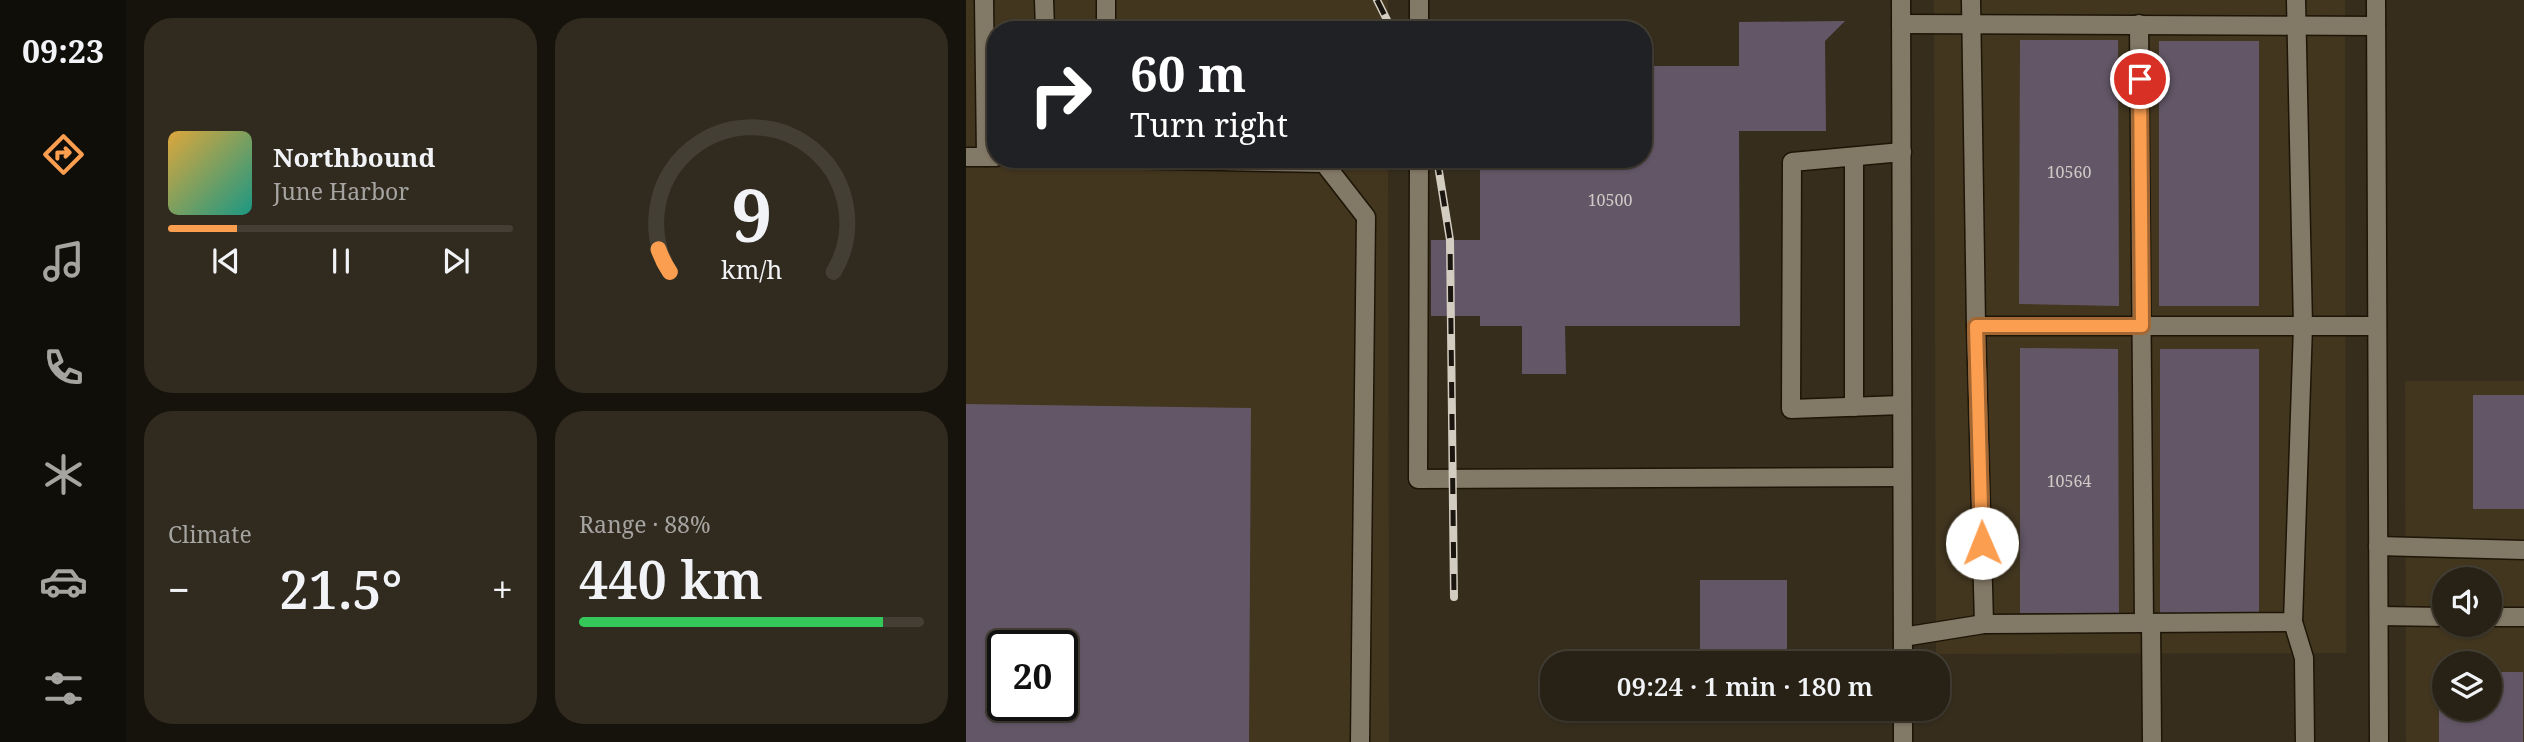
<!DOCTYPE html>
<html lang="en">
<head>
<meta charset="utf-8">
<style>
	body { margin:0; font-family:"Noto Serif",serif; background:#302a1f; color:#f1f3f6; height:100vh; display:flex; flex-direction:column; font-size:26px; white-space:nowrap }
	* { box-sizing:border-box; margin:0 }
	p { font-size:23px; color:#a5a4a1 }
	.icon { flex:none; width:38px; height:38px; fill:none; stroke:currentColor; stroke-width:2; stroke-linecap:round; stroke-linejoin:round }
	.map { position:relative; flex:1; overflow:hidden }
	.drawer { display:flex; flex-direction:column; gap:18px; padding:18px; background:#16130c; width:840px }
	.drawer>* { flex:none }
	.banner { position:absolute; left:21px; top:21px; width:665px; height:147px; border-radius:28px; box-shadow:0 2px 5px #0004,0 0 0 2px #443f35; background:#202124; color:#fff; overflow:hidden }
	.buttons { position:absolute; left:1466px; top:567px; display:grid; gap:14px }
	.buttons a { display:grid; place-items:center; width:70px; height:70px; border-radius:50%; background:#282216; box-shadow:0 2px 5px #0004,0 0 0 2px #443f35; font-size:35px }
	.speed { position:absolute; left:21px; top:630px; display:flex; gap:14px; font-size:35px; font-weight:700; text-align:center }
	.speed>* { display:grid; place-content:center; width:91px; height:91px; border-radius:50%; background:#282216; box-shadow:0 2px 5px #0004,0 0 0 2px #443f35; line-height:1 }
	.speed .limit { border:4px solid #111; border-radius:10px; background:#fff; color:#111 }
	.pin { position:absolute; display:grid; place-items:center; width:60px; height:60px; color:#fff; margin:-30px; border:4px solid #fff; border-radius:50%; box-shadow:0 2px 7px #0007 }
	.me { position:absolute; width:77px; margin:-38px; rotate:359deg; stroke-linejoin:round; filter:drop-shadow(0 0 5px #0008) }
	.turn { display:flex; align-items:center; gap:24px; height:147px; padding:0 28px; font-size:32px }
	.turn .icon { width:91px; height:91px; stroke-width:2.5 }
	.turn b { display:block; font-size:49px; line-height:60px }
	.big { font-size:52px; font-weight:600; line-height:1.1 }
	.drawer .card { flex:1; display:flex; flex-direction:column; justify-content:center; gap:10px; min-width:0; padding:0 24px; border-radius:28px; background:#302a1f }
	.drawer .dial { align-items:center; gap:0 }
	.dial svg { height:182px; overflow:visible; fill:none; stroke:#443f35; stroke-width:7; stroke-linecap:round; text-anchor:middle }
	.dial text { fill:#f1f3f6; stroke:none }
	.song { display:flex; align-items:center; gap:21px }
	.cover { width:84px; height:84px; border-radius:10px; background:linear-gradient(135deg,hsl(40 70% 55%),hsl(170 70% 35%)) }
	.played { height:7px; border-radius:4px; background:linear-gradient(90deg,#fb9e50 20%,#443f35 20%) }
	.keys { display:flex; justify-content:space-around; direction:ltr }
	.heat { display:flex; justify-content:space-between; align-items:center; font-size:38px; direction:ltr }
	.charge { height:10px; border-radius:5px; background:linear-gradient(90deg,#34c759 88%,#443f35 0) }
	.drawer .tiles { flex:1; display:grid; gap:18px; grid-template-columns:repeat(2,1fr) }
	.trip { position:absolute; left:574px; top:651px; width:410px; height:70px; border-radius:28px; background:#282216; box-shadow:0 2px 5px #0004,0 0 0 2px #443f35; font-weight:600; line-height:70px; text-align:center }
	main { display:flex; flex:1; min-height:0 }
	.tab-bar { display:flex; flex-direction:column; width:126px; justify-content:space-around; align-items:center; background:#100e09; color:#a5a4a1 }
	.tab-bar .icon { width:49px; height:49px }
	.tab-bar .current { color:#fb9e50 }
	.tab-bar b { font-size:32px; color:#f1f3f6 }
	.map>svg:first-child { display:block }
	.built { fill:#42361f; fill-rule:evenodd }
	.building { fill:#635767; fill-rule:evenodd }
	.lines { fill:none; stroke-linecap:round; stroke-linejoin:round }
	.minor-casing { stroke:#1d1506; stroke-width:21 }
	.minor { stroke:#837967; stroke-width:18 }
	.rail-casing { stroke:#d3cdc1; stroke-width:8 }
	.rail { stroke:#1a160f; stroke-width:5; stroke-dasharray:16; stroke-linecap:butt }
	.route-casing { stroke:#a36734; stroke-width:18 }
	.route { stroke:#fb9e50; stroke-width:12 }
	.labels { text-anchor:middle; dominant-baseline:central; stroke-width:7; stroke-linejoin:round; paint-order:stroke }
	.number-label { font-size:16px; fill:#d0c9c6 }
</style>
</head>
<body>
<main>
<nav class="tab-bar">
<b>09:23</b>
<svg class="icon current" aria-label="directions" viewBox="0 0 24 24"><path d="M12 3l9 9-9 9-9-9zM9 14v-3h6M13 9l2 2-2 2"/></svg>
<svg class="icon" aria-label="music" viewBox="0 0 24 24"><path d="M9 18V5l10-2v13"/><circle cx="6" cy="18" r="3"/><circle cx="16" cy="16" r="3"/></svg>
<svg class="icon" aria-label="phone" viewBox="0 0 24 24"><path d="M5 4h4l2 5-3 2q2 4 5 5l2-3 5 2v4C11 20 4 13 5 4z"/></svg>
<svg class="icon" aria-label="climate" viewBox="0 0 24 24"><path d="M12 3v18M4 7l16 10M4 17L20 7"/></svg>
<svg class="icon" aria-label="car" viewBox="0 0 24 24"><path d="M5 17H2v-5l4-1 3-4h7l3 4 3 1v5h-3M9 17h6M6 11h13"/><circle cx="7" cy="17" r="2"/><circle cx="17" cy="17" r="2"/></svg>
<svg class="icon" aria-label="filters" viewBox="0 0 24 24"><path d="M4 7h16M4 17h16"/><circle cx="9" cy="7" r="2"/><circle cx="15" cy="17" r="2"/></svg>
</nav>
<section class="drawer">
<div class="tiles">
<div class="card">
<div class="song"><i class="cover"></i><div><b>Northbound</b><p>June Harbor</p></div></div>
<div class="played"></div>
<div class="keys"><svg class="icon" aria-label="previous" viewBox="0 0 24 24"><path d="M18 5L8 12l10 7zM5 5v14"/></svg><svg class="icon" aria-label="pause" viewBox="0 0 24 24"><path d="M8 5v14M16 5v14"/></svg><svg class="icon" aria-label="next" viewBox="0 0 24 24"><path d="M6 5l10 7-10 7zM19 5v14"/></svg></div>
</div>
<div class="card dial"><svg viewBox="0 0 100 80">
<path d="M14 69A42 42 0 1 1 86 69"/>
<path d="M14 69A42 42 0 0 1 9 59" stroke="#fb9e50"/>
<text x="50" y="56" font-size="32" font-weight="700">9</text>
<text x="50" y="72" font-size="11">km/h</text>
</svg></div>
<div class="card"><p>Climate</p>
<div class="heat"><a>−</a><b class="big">21.5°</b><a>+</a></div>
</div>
<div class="card"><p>Range · 88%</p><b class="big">440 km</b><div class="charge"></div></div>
</div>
</section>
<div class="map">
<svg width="1558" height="742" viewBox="0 0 1558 742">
	<rect width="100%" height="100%" fill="#362d1d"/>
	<g class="built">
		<path d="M0,0H422V30H30V159H422L423,742H0ZM37,646H96V705H37Z"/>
		<path d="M968,0H1379L1380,653L970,654Z"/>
		<path d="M1439,381H1558V742H1440ZM1479,579H1524V625H1479ZM1479,663H1524V709H1479Z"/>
	</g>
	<g class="building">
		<path d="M879,21L859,41L860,131H773L774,326H599L600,374H556V326H514V316H465V240H514V159H677V66H773V22Z"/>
		<path d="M1054,40H1152L1153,306L1053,304Z"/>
		<rect x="1193" y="41" width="100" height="265"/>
		<path d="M1054,348L1152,349L1153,614L1054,613Z"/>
		<rect x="1194" y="349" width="99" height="265"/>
		<rect x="1507" y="395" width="51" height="114"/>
		<path d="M0,404L285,408L283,742H0ZM37,646H96V705H37Z"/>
		<rect x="734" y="580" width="87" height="83"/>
		<path d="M1473,672H1479V709H1524V672H1557V742H1473Z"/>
	</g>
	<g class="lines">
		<defs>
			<g id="minor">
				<path d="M18,0L20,157"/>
				<path d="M78,0L79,30"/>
				<path d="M140,0V30"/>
				<path d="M453,0V30"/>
				<path d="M935,0L937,663"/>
				<path d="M1005,0L1010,326"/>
				<path d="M1330,0L1337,326L1327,622L1018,624L1010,326H1411"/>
				<path d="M1410,0L1413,742"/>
				<path d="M935,24L1410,26"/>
				<path d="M1173,24L1178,623"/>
				<path d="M936,152L826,162L825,409L936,405"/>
				<path d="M0,157H30"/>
				<path d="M888,157V407"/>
				<path d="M149,159L358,163L400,217L394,742"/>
				<path d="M453,159L452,479L936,477"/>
				<path d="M1412,546L1558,550"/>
				<path d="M1413,616L1479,617"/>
				<path d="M1524,617H1558"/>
				<path d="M1327,622L1338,658L1339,742"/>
				<path d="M1185,623L1186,742"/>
				<path d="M937,637L1018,624"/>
				<path d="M937,709V742"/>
			</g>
		</defs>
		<use href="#minor" class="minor-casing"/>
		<use href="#minor" class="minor"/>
		<defs>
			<g id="rail">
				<path d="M411,0L426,30"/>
				<path d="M471,159L484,240L488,597"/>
			</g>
		</defs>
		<use href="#rail" class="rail-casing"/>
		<use href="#rail" class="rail"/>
	</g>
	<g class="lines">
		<defs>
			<path id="route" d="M1016,543L1010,326H1176L1174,79"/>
		</defs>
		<use href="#route" class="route-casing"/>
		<use href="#route" class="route"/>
	</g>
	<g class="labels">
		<g class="number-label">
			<text x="1103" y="172">10560</text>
			<text x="644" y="200">10500</text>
			<text x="1103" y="481">10564</text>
		</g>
	</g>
</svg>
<div class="buttons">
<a><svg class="icon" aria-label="sound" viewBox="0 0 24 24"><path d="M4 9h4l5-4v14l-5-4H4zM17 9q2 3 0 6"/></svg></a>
<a><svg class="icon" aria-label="layers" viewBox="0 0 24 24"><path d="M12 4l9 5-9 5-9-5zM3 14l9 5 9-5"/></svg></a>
</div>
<div class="speed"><div class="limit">20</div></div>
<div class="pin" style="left:1174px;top:79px;background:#d93025"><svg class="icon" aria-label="arrive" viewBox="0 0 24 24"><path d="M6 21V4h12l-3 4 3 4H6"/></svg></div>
<svg class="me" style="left:1016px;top:543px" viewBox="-20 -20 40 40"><circle r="19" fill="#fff"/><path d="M0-13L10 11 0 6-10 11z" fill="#fb9e50"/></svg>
<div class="trip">09:24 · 1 min · 180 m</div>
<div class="banner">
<div class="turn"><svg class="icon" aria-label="right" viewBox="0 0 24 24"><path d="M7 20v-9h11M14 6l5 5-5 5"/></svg><div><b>60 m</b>Turn right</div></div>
</div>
</div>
</main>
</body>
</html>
